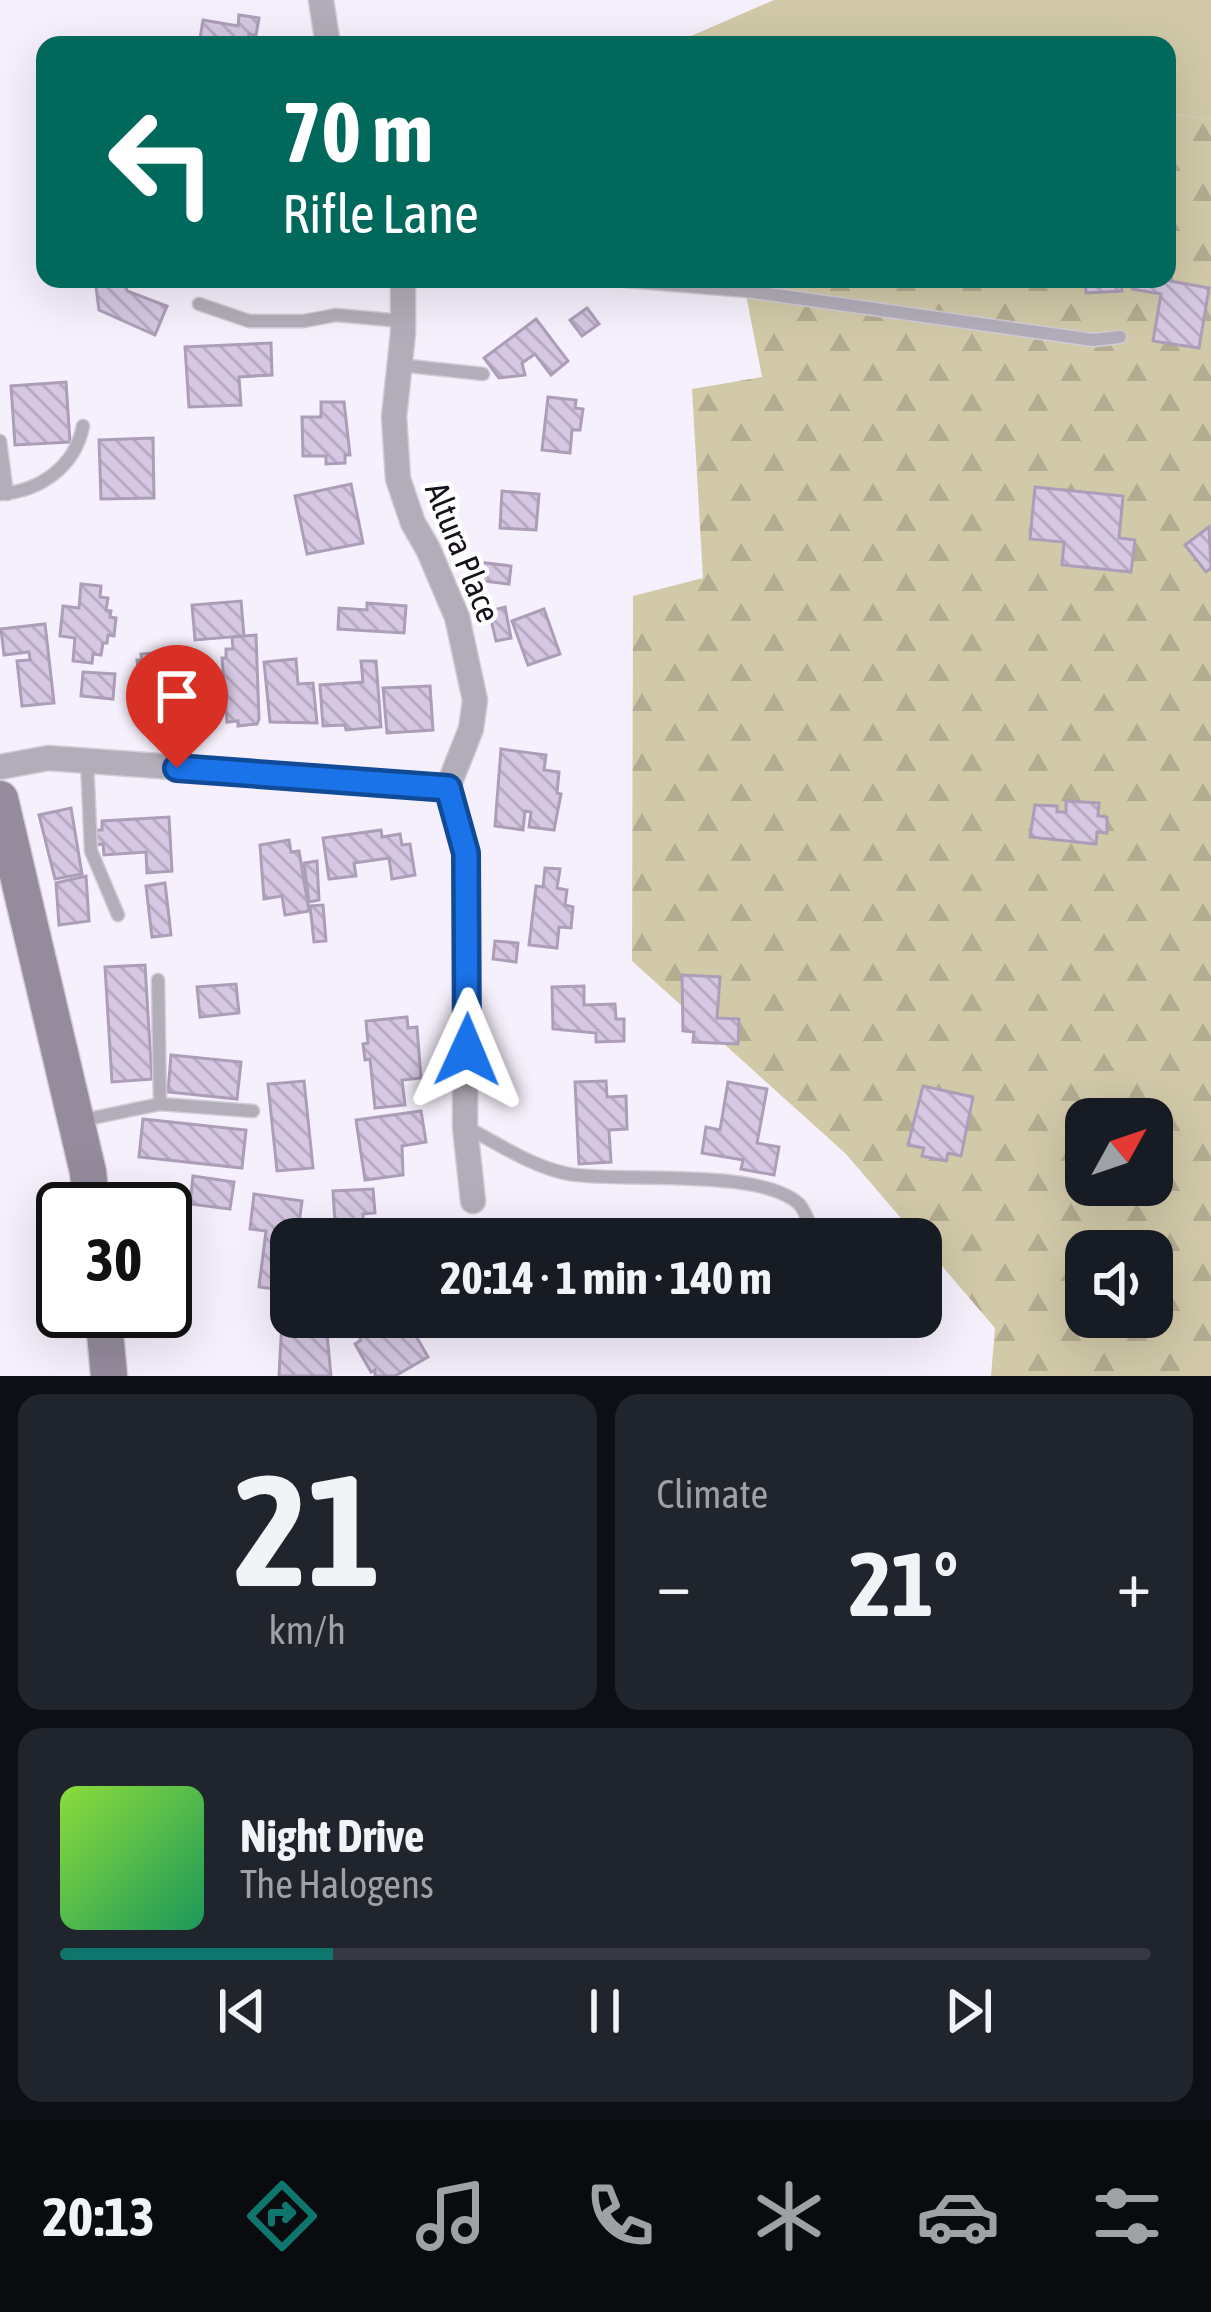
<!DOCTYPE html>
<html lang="en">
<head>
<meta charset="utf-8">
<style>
	body { margin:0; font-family:"Asap Condensed",sans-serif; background:#20242c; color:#f1f3f6; height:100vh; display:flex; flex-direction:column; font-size:45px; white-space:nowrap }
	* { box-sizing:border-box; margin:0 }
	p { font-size:39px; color:#9ea1a6 }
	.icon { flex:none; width:66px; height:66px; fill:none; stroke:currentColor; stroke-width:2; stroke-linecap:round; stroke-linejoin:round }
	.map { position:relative; height:1376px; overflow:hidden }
	.side { display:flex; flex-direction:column; gap:18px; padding:18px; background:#0d0f14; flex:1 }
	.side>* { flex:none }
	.banner { position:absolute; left:36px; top:36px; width:1140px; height:252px; border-radius:24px; box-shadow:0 12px 48px #0002; background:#00695c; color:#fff; overflow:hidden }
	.needle { width:78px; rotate:50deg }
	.tools { position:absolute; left:1065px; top:1098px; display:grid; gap:24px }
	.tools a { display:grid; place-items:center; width:108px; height:108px; border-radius:24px; background:#171b24; box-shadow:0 12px 48px #0002; font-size:60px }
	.speed { position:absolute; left:36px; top:1182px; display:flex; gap:24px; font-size:60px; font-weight:700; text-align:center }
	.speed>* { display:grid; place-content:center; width:156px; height:156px; border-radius:50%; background:#171b24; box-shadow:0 12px 48px #0002; line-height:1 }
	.speed .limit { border:6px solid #111; border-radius:18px; background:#fff; color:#111 }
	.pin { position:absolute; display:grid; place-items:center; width:102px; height:102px; color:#fff; margin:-123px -51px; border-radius:50% 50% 50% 0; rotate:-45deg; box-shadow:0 0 12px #0007 }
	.pin .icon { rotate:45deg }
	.me { position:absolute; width:132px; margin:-66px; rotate:1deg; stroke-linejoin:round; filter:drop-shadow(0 0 9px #0008) }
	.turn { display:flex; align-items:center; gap:42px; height:252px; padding:0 48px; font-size:54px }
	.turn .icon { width:156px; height:156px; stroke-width:2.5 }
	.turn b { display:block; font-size:84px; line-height:102px }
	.big { font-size:90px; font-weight:700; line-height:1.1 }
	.side .tile { flex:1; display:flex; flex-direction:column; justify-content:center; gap:18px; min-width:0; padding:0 42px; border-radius:24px; background:#20242c }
	.side .dial { align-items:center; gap:0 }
	.dial b { font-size:156px; line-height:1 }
	.song { display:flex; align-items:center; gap:36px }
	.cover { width:144px; height:144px; border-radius:18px; background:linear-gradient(135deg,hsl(90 70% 55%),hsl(150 70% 35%)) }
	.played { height:12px; border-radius:6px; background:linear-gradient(90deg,#0f766e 25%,#363941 25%) }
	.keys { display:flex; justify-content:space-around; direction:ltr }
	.heat { display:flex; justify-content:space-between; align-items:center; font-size:66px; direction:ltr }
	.side .tiles { flex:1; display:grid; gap:18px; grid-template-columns:1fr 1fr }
	.tile:last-child { grid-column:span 2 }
	.trip { position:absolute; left:270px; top:1218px; width:672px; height:120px; border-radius:24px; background:#171b24; box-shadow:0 12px 48px #0002; font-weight:700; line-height:120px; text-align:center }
	.menu { display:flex; height:192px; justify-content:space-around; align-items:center; background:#090b0e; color:#9ea1a6 }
	.menu .icon { width:84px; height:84px }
	.menu .active { color:#0f766e }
	.menu b { font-size:54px; color:#f1f3f6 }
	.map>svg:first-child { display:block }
	.green { fill:#d1c9a8 }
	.forest { fill:url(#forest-firs); fill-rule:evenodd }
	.building { fill:url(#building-back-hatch); stroke:#ac9eb8; stroke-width:3 }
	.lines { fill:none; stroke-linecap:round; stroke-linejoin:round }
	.lane-casing { stroke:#d2ccd8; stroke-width:15 }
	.street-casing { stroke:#d2ccd8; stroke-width:27 }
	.secondary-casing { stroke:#d2ccd8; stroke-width:39 }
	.lane { stroke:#b3adb9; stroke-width:12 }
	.street { stroke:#b3adb9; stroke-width:24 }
	.secondary { stroke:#958b9d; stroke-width:36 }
	.route-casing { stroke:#114b97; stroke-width:30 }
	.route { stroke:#1a73e8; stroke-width:21 }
	.labels { text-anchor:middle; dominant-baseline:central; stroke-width:9; stroke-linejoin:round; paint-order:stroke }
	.street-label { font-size:33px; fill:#16111b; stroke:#fff }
</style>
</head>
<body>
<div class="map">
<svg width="1211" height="1376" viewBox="0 0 1211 1376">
	<defs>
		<pattern id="forest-firs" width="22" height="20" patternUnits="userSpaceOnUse" patternTransform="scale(3)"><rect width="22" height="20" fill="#d1c9a8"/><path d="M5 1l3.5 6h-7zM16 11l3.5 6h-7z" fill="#b3ac90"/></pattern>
		<pattern id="building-back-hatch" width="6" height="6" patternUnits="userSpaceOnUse" patternTransform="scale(3)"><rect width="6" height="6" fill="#d6c7e2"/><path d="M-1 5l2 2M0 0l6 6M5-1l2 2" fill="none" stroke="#b7aac1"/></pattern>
	</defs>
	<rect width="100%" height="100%" fill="#f6f0fc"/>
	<path class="green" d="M774,0H1211V120L1167,113V45H748L691,36Z"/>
	<path class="forest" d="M1167,113L1211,120V1376H991L995,1328L846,1154L632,961L633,596L703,578L692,389L762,377L743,279H1167ZM1086,1119H1152V1185H1086ZM1086,1251H1152V1317H1086Z"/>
	<g class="building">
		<path d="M239,15L259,18L256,35L249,34L247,45H199L203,20L238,26Z"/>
		<path d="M1167,260L1174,261L1170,281L1209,288L1199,348L1153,341L1161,294L1132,289L1134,279H1167Z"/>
		<path d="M95,279H125L127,291L167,306L155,335L99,310Z"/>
		<path d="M1085,279H1121L1122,291L1086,293Z"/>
		<path d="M587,308L599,324L582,336L570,320Z"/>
		<path d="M536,319L568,361L551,375L535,354L522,363L525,375L499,378L484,358Z"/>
		<path d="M271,343L272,375L239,377L241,405L189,407L185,347Z"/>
		<path d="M66,382L70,442L15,445L11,386Z"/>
		<path d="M548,397L576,400L575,408L583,409L580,430H572L570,453L542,450Z"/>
		<path d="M321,402H344L350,455H345V463L326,464V456H303L302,417H321Z"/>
		<path d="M153,438L154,498L101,499L99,440Z"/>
		<path d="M351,484L363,543L307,554L295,496Z"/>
		<path d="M1035,487L1123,496L1119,538L1135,540L1131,572L1062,565L1064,542L1030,539Z"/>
		<path d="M502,491L539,494L536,530L500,528Z"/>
		<path d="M1209,527L1211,568L1206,572L1185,545Z"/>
		<path d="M478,562L511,566L509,584L475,580Z"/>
		<path d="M81,584L101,586L100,597L108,598L106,610L111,611L110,617L116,618L114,636L108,635L107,643H103L101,655L93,654L92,663L73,661L75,638L60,636L63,606L79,608Z"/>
		<path d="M241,601L244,636L195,640L192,605Z"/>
		<path d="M367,603L406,606L404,633L338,629L339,608L367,610Z"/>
		<path d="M505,607L511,638L496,641L489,611Z"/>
		<path d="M544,609L560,654L528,665L512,621Z"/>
		<path d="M45,624L54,703L22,706L17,661L30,660L29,652L4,655L1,629Z"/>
		<path d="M256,635L259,719L257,724L238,726V721L227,722L222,658H226V649H233L232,637Z"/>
		<path d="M153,653L154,659L176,657L180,700L150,702V696L141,697L137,660H142L141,654Z"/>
		<path d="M296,659L298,684L313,683L317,723L270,722L264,662Z"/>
		<path d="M361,661H376L381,727L346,730L345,725L323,726L320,685L363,682Z"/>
		<path d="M83,672L115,674L113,699L81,696Z"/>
		<path d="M430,686L433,730L387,733L383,688Z"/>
		<path d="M501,749L546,755L544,770L559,772L557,793L561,794L554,830L529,827L531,812L525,811L523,830L495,826Z"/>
		<path d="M1066,801L1099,803L1098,816L1107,817V833L1097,832L1096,844L1030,837L1035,805L1057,806V812H1066Z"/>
		<path d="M71,808L82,874L55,879L39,815Z"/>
		<path d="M169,817L172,871L147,873L146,852L104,855L103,844L94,845L93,830H102V821Z"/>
		<path d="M381,830L382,837L400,834L402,845L410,844L415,875L392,879L389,858L354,863L356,876L329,879L323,838Z"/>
		<path d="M289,840L291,852L299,851L309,911L285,915L282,896L264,899L260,845Z"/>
		<path d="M317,861L319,900L309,902L304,863Z"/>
		<path d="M545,868L560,869L557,888L567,890L565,905L573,907L571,928L559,927L557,948L529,945L536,886L543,887Z"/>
		<path d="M86,876L89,921L59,925L56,883Z"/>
		<path d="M165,883L171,935L152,937L146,886Z"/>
		<path d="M323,905L326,941L314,942L310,906Z"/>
		<path d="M495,941L518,943L516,962L493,959Z"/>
		<path d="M145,965L152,1079L112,1082L105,967Z"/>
		<path d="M682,975L720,977L717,1018L739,1019L738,1044L693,1042L694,1032L683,1031Z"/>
		<path d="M236,984L239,1013L200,1017L197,987Z"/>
		<path d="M584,986V1005L615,1004L616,1019H624V1041L596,1042V1033L553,1029L552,987Z"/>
		<path d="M407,1017L408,1028L417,1027L421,1078L402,1080L405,1105L375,1108L370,1059L365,1060L363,1044L368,1043L366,1021Z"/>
		<path d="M171,1055L241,1062L237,1099L168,1092Z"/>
		<path d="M304,1081L313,1168L277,1171L268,1084Z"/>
		<path d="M606,1081L607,1097L626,1096L627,1129L609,1130L611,1162L579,1164L575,1082Z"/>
		<path d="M728,1082L767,1089L757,1143L779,1147L774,1175L741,1169L743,1160L702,1153L706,1127L720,1130Z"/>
		<path d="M923,1086L973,1097L961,1156L948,1153L946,1161L922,1156L924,1148L908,1145Z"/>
		<path d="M421,1111L426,1142L402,1146L403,1175L365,1180L356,1120Z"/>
		<path d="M143,1119L246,1130L242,1168L139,1157Z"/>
		<path d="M193,1176L234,1182L230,1209L190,1204Z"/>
		<path d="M373,1189L375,1213L363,1214L364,1239H336L333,1191Z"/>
		<path d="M254,1194L302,1201L298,1231L327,1235L326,1239H291L290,1291L259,1287L266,1231L250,1229Z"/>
		<path d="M614,1226V1231H637V1239H566L565,1228Z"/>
		<path d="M393,1317H405L428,1357L395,1376H375V1370L371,1372L355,1344L361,1340L359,1337Z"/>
		<path d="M282,1321L326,1323L331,1376H279Z"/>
	</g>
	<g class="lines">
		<defs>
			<g id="lane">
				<path d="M602,279L747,291L1093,340L1120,337"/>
				<path d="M199,304L249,321H304L336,315L402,321"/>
				<path d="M400,365L483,374"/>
				<path d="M0,441L7,494"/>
				<path d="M0,494C40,491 75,467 83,426"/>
				<path d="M87,761L91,851L118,915"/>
				<path d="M158,980L160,1104"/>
				<path d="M83,1120L160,1104L253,1111"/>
				<path d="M466,1127C499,1144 532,1167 569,1174C620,1183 763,1167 800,1205C807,1214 811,1229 816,1239"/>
			</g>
			<g id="street">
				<path d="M321,0L328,45"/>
				<path d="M403,279V333L394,417L398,479L413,523L428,549L457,617L475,700L471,729L448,787L466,853L465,1127L473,1201"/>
				<path d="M0,767L48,758L448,787"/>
			</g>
			<g id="secondary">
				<path d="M0,799L88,1172L92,1209"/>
				<path d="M103,1311L109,1376"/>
			</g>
		</defs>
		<use href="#lane" class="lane-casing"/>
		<use href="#street" class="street-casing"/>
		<use href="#secondary" class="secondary-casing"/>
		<use href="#lane" class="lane"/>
		<use href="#street" class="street"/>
		<use href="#secondary" class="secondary"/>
	</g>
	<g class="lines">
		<defs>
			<path id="route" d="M177,768L448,788L466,853L467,1050"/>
		</defs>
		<use href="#route" class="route-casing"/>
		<use href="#route" class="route"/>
	</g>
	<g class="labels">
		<g class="street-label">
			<text transform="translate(463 552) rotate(68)">Altura Place</text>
		</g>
	</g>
</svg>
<div class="tools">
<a><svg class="needle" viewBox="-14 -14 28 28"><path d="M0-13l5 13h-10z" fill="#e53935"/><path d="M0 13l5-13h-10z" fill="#9ea1a6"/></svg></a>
<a><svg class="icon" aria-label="sound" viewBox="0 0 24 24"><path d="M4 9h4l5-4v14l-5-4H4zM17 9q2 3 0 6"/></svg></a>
</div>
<div class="speed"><div class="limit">30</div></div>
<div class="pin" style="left:177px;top:768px;background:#d93025"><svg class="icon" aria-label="arrive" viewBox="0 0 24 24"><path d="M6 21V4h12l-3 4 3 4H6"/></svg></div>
<svg class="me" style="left:467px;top:1050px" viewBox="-20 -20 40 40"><path d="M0-17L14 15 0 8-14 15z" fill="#1a73e8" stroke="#fff" stroke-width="4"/></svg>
<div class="trip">20:14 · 1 min · 140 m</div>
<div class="banner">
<div class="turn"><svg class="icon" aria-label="left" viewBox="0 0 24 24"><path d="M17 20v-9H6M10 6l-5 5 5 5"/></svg><div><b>70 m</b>Rifle Lane</div></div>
</div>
</div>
<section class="side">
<div class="tiles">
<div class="tile dial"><b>21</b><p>km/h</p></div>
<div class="tile"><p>Climate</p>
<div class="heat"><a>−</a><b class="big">21°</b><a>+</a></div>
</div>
<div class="tile">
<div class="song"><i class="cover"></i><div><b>Night Drive</b><p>The Halogens</p></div></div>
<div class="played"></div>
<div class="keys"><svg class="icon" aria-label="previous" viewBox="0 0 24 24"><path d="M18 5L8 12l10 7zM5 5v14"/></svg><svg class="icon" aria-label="pause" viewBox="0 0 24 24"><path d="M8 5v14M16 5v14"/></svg><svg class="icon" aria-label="next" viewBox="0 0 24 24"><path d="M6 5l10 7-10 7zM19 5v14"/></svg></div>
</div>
</div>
</section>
<nav class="menu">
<b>20:13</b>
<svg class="icon active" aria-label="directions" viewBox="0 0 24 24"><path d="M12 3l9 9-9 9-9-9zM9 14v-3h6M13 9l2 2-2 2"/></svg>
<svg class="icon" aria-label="music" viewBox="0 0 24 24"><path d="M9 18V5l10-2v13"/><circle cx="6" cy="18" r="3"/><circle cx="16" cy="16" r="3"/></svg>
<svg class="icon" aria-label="phone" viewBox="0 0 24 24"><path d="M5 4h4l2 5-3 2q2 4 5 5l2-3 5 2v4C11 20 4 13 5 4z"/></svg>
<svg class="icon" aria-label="climate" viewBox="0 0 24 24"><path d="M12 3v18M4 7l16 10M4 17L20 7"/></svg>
<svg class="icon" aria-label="car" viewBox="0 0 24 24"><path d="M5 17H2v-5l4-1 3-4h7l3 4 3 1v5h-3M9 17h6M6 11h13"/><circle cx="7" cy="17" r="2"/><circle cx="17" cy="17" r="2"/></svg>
<svg class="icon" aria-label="filters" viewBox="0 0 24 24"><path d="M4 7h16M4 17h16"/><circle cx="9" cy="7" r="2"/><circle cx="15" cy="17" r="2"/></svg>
</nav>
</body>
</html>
